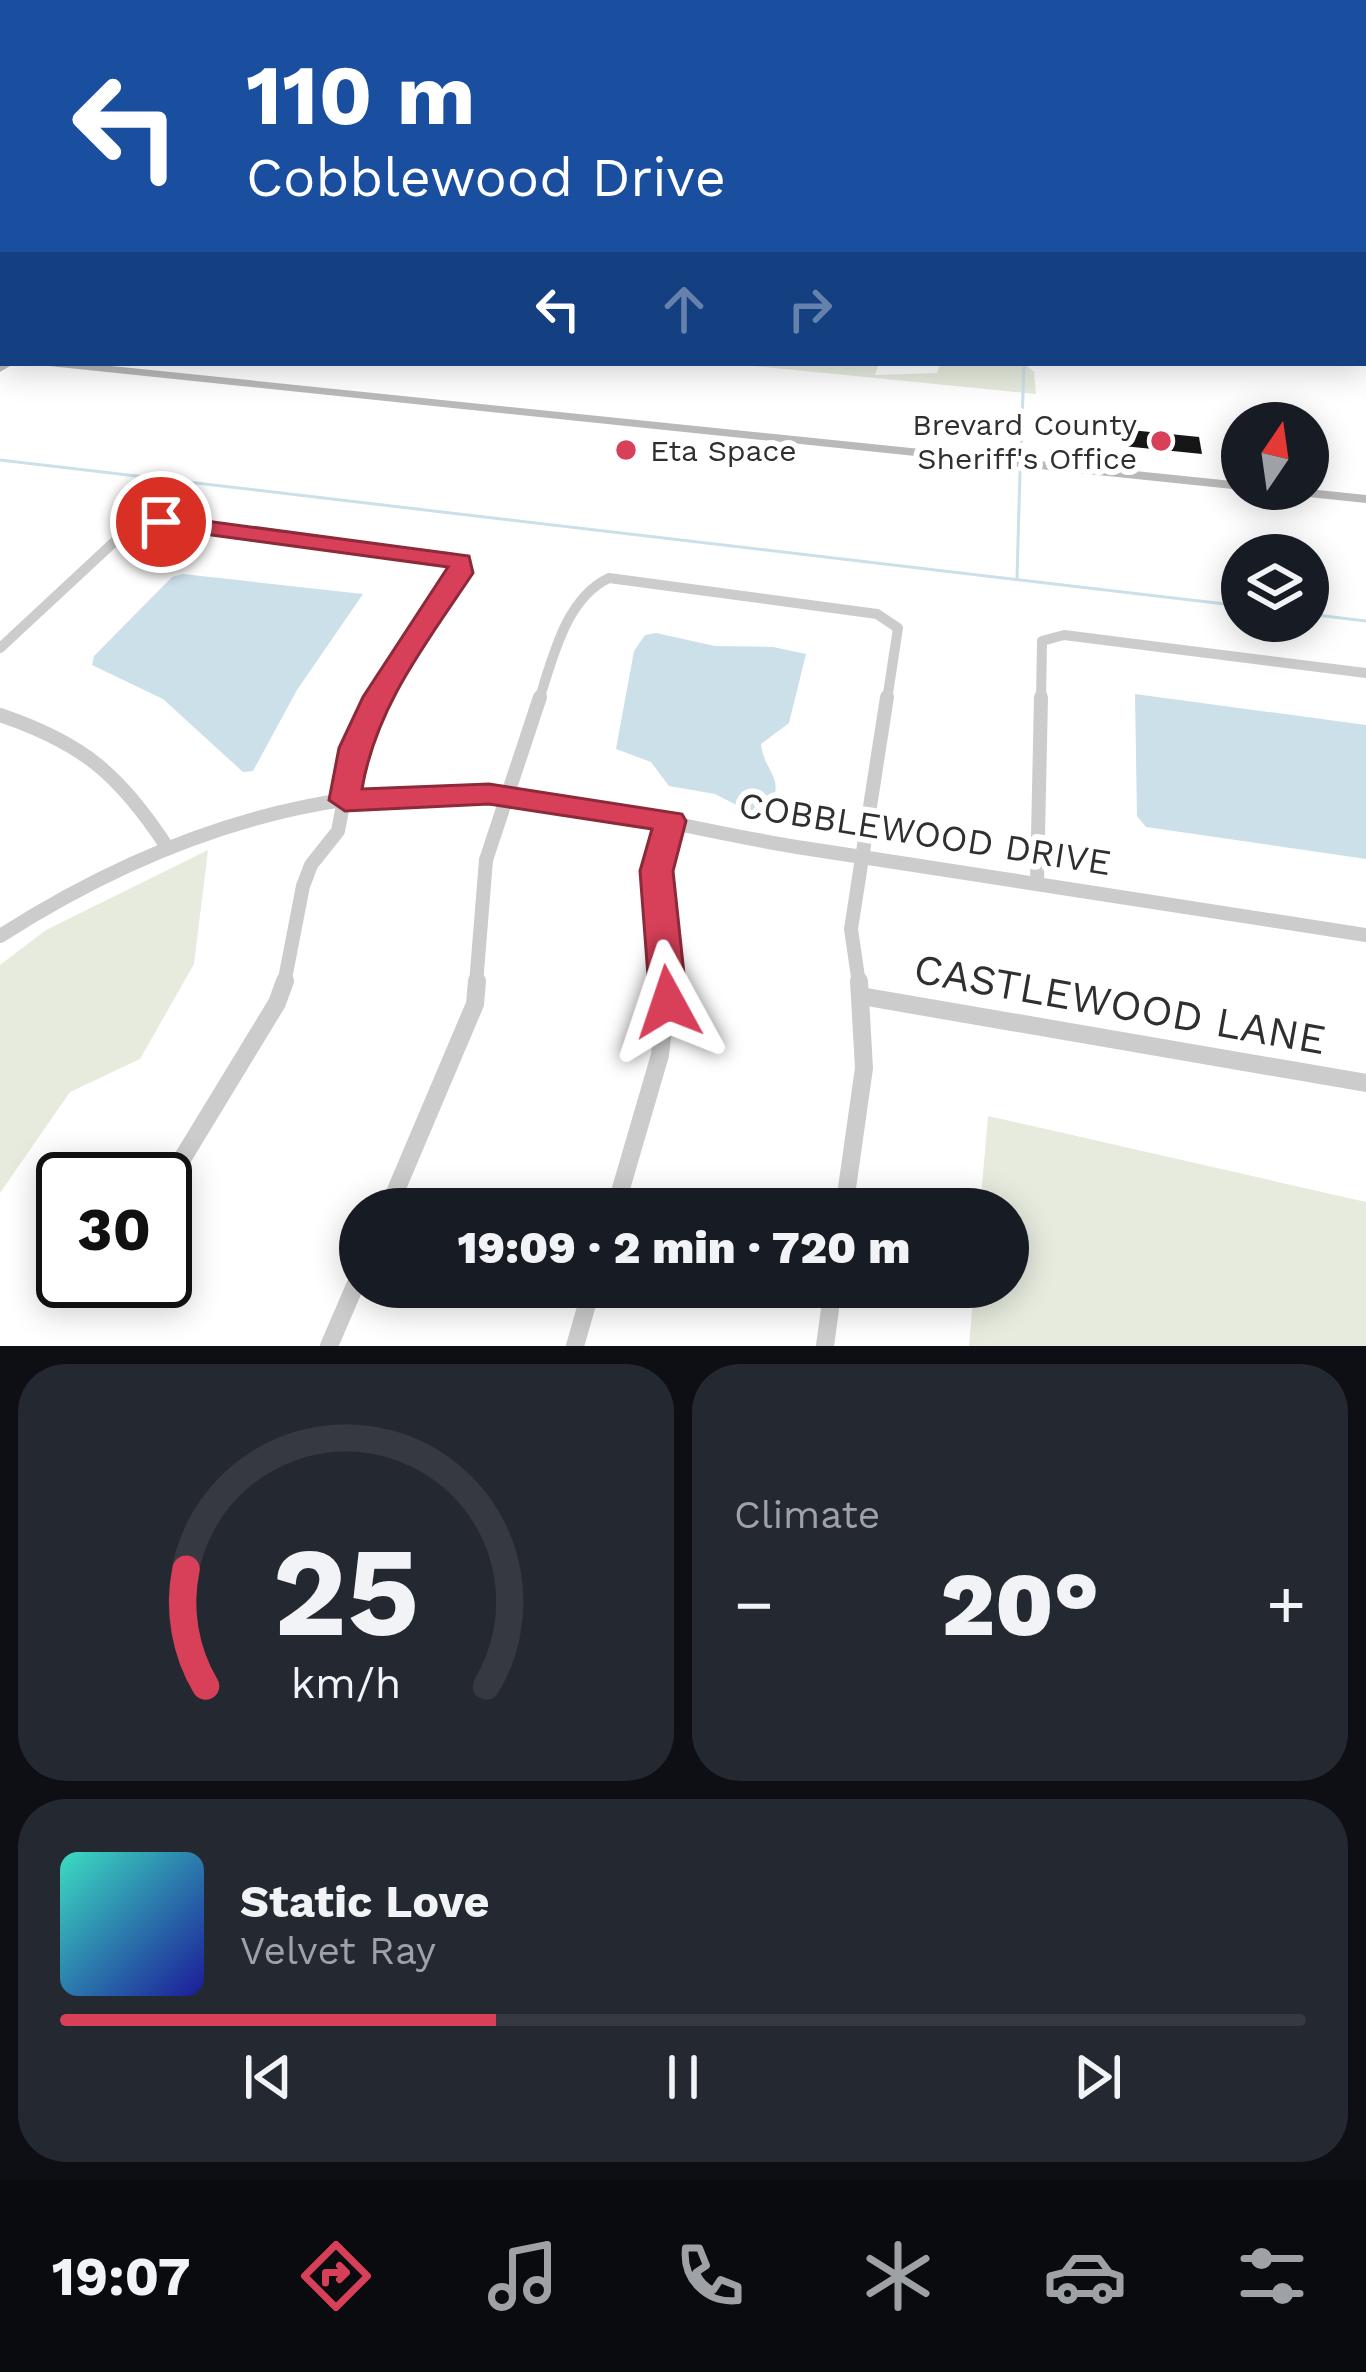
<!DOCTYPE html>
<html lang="en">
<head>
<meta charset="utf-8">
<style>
	body { margin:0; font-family:"Work Sans",sans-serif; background:#242831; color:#f1f3f6; height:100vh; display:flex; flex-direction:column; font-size:45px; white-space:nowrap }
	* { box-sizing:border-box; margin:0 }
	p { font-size:39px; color:#9ea1a6 }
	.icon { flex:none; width:66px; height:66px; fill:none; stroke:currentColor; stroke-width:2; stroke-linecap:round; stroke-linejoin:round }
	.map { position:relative; height:1346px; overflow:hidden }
	.side { display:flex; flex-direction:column; gap:18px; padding:18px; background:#0d0f14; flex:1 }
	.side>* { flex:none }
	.banner { position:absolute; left:0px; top:0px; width:1368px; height:366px; box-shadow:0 6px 30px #0003; background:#1a4fa0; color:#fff; overflow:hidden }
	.needle { width:78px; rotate:13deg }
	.tools { position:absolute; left:1221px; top:402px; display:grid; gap:24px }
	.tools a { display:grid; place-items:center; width:108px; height:108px; border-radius:50%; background:#171b24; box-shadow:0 6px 30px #0003; font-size:60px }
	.speed { position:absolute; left:36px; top:1152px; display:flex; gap:24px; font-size:60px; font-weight:700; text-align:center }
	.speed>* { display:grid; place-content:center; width:156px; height:156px; border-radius:50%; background:#171b24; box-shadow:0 6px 30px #0003; line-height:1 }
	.speed .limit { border:6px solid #111; border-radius:18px; background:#fff; color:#111 }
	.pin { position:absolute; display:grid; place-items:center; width:102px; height:102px; color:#fff; margin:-51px; border:6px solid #fff; border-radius:50%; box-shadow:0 3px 12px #0007 }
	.me { position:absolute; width:132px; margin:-66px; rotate:355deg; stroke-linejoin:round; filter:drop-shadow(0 0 9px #0008) }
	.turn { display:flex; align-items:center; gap:42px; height:252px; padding:0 48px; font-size:54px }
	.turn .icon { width:156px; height:156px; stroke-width:2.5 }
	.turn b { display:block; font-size:84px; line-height:102px }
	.lanes { display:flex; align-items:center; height:114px; padding:0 48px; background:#0003; justify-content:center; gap:60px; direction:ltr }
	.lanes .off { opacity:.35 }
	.big { font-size:90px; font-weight:800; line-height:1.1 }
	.side .widget { flex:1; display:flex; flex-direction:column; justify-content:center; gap:18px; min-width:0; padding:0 42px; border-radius:48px; background:#242831 }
	.side .dial { align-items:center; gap:0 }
	.dial svg { height:312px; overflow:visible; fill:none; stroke:#363941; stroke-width:7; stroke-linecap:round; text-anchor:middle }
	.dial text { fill:#f1f3f6; stroke:none }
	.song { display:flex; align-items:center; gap:36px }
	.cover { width:144px; height:144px; border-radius:18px; background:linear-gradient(135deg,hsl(170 70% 55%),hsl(240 70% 35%)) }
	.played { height:12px; border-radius:6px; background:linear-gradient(90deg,#d74058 35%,#363941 35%) }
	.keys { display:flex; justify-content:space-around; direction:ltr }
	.heat { display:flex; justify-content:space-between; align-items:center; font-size:66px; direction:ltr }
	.side .tiles { flex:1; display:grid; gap:18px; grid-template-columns:1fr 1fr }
	.widget:last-child { grid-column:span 2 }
	.trip { position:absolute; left:339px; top:1188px; width:690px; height:120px; border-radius:60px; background:#171b24; box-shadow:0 6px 30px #0003; font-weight:800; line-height:120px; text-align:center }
	.menu { display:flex; height:192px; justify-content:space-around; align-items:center; background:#090b0e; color:#9ea1a6 }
	.menu .icon { width:84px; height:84px }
	.menu .current { color:#d74058 }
	.menu b { font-size:54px; color:#f1f3f6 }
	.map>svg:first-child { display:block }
	.green { fill:#e6ebde }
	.water { fill:#cbe0e9 }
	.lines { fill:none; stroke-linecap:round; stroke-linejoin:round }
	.stream { stroke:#cbe0e9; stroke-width:3 }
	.building { fill:#161616 }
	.street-far2 { stroke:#ccc; stroke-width:10 }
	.street-far1 { stroke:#ccc; stroke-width:14 }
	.street { stroke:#ccc; stroke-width:18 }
	.secondary { fill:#b9b9b9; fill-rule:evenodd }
	.route { fill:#d74058; stroke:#8c2a39; stroke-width:3 }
	.poi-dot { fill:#d74058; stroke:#fff; stroke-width:4.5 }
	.labels { text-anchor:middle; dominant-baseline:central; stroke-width:12; stroke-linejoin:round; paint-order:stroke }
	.far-poi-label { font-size:30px; fill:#2f2f2f; stroke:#fff; text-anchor:end }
	.street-label { font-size:36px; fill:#2f2f2f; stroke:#fff }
	.near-street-label { font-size:42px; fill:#2f2f2f; stroke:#fff }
</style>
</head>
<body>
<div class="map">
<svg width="1366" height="1346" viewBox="0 0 1366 1346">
	<rect width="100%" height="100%" fill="#fff"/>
	<g class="green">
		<path d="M725,363H879L875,375L937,373L940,363H1024L1034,372L1036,394Z"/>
		<path d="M208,850L194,964L140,1059L70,1092L0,1193V965L46,930Z"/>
		<path d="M988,1116L1366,1202V1346H969L974,1287H1008V1209H980Z"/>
	</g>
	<g class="water">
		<path d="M183,574L363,594L297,690L253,771L243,772L163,699L92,665L94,656L172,577Z"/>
		<path d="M656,633L715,646L773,647L806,654L789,723L761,744C764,774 789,778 766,812L754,814L715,794L669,786L651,762L616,749L634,651L645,635Z"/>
		<path d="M1135,694L1366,725V859L1146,827L1137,816Z"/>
	</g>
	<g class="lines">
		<g class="stream">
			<path d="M1021,455L1024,363"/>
			<path d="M0,460L1242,606"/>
			<path d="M1017,578L1020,472"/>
			<path d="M1308,614L1366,621"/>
		</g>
	</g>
	<path class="building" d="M1121,429L1199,437L1202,454L1123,446Z"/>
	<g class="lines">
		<g class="street-far2">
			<path d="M0,648L127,530L142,522L450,557L464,568L375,700"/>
			<path d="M539,700C553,657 566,598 609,578L877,614L898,628L887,700"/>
			<path d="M1041,700L1042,641L1064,635L1366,673"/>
		</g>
		<g class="street-far1">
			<path d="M0,715C83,743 120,775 167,847"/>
			<path d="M1037,883L1041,697"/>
			<path d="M0,936C147,842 311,782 488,794C596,801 702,833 810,849C995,878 1181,906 1366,935"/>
			<path d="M284,984L303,886L311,865L338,831L354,748L377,697"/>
			<path d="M476,984L486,860L540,697"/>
			<path d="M668,984L660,870L671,821"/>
			<path d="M859,984L851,929L887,697"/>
		</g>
		<g class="street">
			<path d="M861,996L1366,1083"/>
			<path d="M156,1179L179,1164L277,1003L285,981"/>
			<path d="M388,1209L475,1004L477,981"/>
			<path d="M615,1209L660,1055L668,981"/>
			<path d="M844,1209L864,1068L859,981"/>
			<path d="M329,1346L360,1274"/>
			<path d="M575,1346L592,1287"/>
			<path d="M825,1346L833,1287"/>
		</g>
		<g class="secondary">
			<path d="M3,362V363H15L0,372V364Z"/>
			<path d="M43,363H82L1242,482V489H1246L1242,490L49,366Z"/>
			<path d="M1262,489H1308L1366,495V503L1269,493Z"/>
		</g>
	</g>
	<linearGradient id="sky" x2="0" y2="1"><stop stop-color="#9cc6e8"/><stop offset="0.47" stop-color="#fff"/><stop offset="1" stop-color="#fff" stop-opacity="0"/></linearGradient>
	<rect width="1366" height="355" fill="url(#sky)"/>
	<path class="route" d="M161,515L469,556L473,573C427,642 376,706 362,789L489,784L682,814L686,821L673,871L687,1002L681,1012L668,1017L656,1012L650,1002L640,871L652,829L489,804L345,811L329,800L339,748L363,697L448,567L153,527L150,522Z"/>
	<g class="poi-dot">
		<circle cx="1161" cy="441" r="12"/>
		<circle cx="626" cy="450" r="12"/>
	</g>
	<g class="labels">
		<g class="far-poi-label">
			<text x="1137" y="424">Brevard County<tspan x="1137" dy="34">Sheriff's Office</tspan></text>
			<text x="650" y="450" text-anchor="start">Eta Space</text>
		</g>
		<g class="street-label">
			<text transform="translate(925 834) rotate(9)">COBBLEWOOD DRIVE</text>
		</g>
		<g class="near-street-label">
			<text transform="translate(1120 1004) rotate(10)">CASTLEWOOD LANE</text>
		</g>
	</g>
</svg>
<div class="tools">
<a><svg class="needle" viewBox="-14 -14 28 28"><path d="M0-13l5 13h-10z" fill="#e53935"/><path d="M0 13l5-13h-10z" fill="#9ea1a6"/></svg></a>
<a><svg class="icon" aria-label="layers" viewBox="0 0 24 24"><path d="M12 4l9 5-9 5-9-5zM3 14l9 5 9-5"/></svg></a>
</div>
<div class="speed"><div class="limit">30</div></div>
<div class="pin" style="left:161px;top:522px;background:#d93025"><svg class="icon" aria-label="arrive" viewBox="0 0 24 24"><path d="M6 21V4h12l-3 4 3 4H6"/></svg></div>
<svg class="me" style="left:668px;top:1002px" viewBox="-20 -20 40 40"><path d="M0-17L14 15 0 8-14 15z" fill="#d74058" stroke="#fff" stroke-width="4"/></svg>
<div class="trip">19:09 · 2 min · 720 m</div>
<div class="banner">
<div class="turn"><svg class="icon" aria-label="left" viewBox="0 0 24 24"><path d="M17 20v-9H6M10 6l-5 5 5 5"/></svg><div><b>110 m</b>Cobblewood Drive</div></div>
<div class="lanes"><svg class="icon" aria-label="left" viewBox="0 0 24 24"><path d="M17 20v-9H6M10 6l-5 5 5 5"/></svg><svg class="icon off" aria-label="ahead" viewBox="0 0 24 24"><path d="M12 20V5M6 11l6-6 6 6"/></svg><svg class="icon off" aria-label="right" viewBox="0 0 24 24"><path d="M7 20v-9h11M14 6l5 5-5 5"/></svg></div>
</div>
</div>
<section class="side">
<div class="tiles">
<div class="widget dial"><svg viewBox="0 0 100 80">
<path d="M14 69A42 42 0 1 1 86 69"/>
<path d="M14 69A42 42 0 0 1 9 39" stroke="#d74058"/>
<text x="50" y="56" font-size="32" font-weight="700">25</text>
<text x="50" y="72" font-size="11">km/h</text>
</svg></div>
<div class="widget"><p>Climate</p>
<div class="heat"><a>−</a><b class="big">20°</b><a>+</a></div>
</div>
<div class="widget">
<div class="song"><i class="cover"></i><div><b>Static Love</b><p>Velvet Ray</p></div></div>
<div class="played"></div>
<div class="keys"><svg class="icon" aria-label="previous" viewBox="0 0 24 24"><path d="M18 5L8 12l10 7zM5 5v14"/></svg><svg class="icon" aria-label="pause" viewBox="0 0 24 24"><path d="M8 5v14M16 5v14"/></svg><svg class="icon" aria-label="next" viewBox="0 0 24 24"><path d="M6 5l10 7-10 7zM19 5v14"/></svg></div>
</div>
</div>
</section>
<nav class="menu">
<b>19:07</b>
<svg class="icon current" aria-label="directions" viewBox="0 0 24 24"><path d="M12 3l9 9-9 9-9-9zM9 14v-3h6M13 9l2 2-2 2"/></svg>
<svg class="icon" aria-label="music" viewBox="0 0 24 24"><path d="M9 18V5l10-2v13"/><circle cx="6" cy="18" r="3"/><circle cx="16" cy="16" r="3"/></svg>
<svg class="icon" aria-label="phone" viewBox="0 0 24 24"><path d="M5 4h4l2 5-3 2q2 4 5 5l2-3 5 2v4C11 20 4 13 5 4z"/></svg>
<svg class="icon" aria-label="climate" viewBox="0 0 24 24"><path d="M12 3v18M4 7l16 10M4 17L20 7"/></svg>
<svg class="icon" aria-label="car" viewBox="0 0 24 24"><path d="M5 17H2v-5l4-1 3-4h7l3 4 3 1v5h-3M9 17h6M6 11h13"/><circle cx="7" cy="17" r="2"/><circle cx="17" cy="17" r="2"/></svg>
<svg class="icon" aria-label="filters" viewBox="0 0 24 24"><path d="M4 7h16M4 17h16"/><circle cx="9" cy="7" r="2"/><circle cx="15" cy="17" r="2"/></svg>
</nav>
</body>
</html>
